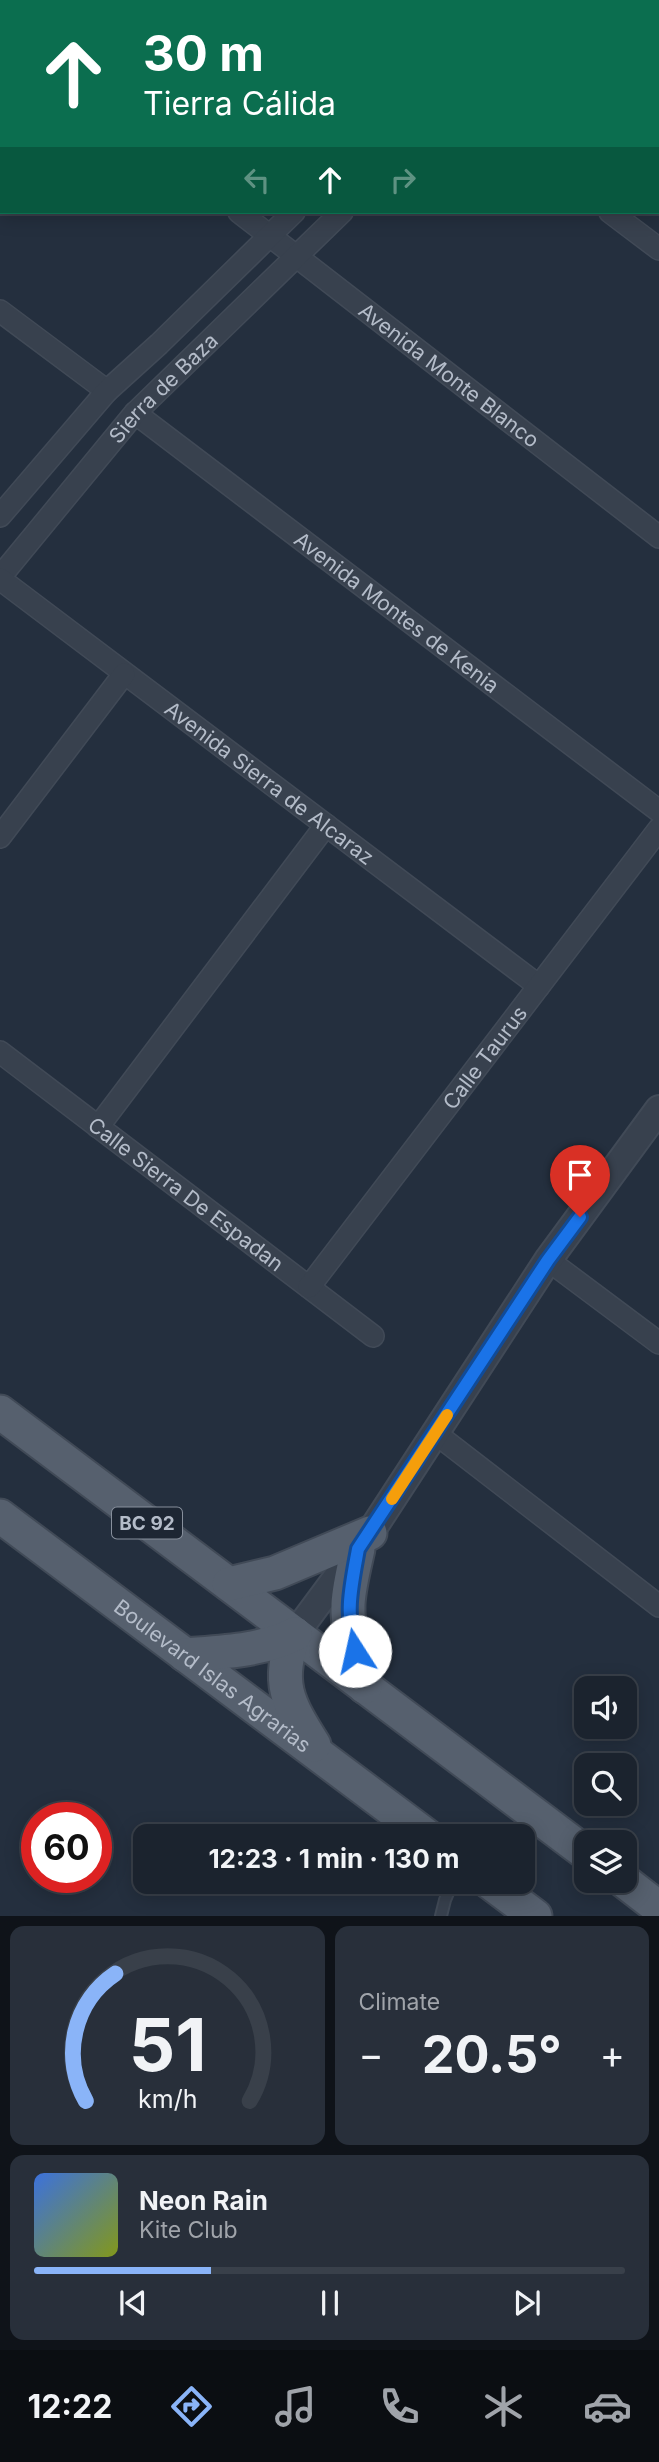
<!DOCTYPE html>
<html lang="en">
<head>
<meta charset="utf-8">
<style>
	body { margin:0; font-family:Inter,sans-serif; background:#282f3a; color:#f1f3f6; height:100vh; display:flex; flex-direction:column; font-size:26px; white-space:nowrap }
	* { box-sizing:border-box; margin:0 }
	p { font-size:23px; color:#a0a4aa }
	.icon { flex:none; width:38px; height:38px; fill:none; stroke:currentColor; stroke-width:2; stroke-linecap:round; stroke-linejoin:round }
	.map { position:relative; height:1916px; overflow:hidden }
	.panel { display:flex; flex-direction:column; gap:10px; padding:10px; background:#0f1319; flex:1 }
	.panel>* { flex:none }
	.hud { position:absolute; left:0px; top:0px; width:660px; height:214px; box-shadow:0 4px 18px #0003,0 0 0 2px #39404a; background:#0b6e4f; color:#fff; overflow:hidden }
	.fabs { position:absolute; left:574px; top:1676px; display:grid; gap:14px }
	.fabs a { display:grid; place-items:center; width:63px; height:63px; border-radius:14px; background:#1b232e; box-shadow:0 4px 18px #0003,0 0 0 2px #39404a; font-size:35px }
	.speed { position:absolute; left:21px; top:1802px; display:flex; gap:14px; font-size:35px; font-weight:700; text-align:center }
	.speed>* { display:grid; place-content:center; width:91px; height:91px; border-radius:50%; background:#1b232e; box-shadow:0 4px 18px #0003,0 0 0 2px #39404a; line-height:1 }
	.speed .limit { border:10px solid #d22; background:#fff; color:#111 }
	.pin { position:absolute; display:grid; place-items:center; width:60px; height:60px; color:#fff; margin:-72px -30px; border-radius:50% 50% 50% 0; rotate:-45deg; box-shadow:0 0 7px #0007 }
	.pin .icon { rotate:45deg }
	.me { position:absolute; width:77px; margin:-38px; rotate:350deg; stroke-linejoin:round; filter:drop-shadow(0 0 5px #0008) }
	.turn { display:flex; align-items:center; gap:24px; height:147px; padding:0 28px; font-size:32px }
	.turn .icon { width:91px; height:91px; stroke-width:2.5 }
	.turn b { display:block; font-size:49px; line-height:60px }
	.lanes { display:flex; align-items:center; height:66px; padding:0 28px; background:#0003; justify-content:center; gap:35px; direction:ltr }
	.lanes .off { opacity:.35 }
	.big { font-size:52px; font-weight:700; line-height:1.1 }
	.panel .card { flex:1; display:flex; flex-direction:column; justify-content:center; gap:10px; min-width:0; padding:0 24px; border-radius:14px; background:#282f3a }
	.panel .dial { align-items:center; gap:0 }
	.dial svg { height:182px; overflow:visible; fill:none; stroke:#39404a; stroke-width:7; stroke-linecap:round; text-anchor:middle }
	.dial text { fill:#f1f3f6; stroke:none }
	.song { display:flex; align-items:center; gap:21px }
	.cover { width:84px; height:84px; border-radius:10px; background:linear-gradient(135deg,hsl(220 70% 55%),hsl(70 70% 35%)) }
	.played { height:7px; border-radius:4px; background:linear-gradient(90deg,#8ab4f8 30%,#39404a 30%) }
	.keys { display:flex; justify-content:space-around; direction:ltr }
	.heat { display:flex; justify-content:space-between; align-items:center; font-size:38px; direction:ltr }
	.panel .tiles { flex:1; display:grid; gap:10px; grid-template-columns:1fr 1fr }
	.card:last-child { grid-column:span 2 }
	.trip { position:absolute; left:133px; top:1824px; width:402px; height:70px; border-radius:14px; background:#1b232e; box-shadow:0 4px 18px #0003,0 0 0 2px #39404a; font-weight:700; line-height:70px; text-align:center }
	.tab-bar { display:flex; height:112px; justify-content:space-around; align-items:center; background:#0b0e12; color:#a0a4aa }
	.tab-bar .icon { width:49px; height:49px }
	.tab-bar .selected { color:#8ab4f8 }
	.tab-bar b { font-size:32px; color:#f1f3f6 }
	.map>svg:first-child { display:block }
	.green { fill:#263c3f }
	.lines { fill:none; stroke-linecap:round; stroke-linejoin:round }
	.service-casing { stroke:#414a57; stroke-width:14 }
	.minor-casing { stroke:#414a57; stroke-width:24 }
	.tertiary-casing { stroke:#414a57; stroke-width:30 }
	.primary-casing { stroke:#414a57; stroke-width:37 }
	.service { stroke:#38414e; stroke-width:10 }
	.minor { stroke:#38414e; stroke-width:21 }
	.tertiary { stroke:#38414e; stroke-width:26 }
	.primary { stroke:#56606e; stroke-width:33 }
	.route-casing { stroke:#114b97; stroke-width:18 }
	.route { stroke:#1a73e8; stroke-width:12 }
	.slow { stroke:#f59e0b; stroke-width:12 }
	.labels { text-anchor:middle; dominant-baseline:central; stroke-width:7; stroke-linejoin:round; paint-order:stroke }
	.shield { fill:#1d2633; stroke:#878f9c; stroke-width:2 }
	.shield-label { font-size:19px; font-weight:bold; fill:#b4bcc9 }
	.street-label { font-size:21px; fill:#b4bcc9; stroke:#1d2633 }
</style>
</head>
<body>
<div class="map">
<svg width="659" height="1916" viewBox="0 0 659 1916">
	<rect width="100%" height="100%" fill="#242f3e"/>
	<path class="green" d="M122,0H452V2H121Z"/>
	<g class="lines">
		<defs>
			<path id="service" d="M441,1916L445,1900L453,1881"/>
			<g id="minor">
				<path d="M103,2L104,0"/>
				<path d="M470,2L471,0"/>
				<path d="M509,2L510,0"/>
				<path d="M0,28L2,30"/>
				<path id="s1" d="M239,212L659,537"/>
				<path d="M610,212L659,249"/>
				<path d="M0,311L107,391"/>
				<path id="s2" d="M135,413L659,811"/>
				<path d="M0,516L107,391L159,344L294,212"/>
				<path id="s3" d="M0,577L135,413L342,212"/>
				<path id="s4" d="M0,579L539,986"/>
				<path d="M0,837L124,674"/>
				<path id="s5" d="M0,1052L373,1336"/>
				<path d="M98,1127L326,825"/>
				<path d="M548,1260L659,1343"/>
				<path id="s6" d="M309,1287L659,829"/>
				<path d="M435,1433L659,1606"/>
			</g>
			<path id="tertiary" d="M295,1634L370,1533L548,1260L659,1109"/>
			<g id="primary">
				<path d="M0,1412L586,1853"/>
				<path id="s7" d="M0,1516L427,1836"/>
				<path d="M358,1549C354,1567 349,1586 348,1604C347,1633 357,1660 365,1687"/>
				<path d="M229,1584L275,1573L370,1533"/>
				<path d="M295,1634C275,1681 288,1704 314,1745"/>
				<path d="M185,1655C222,1652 261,1651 295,1634"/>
				<path d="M488,1881L535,1916"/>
				<path d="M624,1881L659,1908"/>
			</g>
		</defs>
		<use href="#service" class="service-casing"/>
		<use href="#minor" class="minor-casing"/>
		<use href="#tertiary" class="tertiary-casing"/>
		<use href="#primary" class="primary-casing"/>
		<use href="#service" class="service"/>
		<use href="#minor" class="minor"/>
		<use href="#tertiary" class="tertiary"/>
		<use href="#primary" class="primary"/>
	</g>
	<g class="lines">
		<defs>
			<path id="route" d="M355,1651C345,1611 351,1588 358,1549L548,1260L580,1217"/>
		</defs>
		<use href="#route" class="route-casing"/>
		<use href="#route" class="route"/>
		<path class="slow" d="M392,1499L447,1415"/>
	</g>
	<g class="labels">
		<rect class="shield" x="112" y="1507.5" width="70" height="31" rx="5"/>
		<g class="shield-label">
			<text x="147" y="1523">BC 92</text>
		</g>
		<g class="street-label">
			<text stroke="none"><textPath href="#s1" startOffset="266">Avenida Monte Blanco</textPath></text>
			<text stroke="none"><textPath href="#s3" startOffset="250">Sierra de Baza</textPath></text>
			<text stroke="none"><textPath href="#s2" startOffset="329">Avenida Montes de Kenia</textPath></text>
			<text stroke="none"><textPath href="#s4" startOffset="338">Avenida Sierra de Alcaraz</textPath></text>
			<text stroke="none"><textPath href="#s6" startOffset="289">Calle Taurus</textPath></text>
			<text stroke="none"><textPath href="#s5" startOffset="234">Calle Sierra De Espadan</textPath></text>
			<text stroke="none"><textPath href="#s7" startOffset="266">Boulevard Islas Agrarias</textPath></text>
		</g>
	</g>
</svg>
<div class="fabs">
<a><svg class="icon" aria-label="sound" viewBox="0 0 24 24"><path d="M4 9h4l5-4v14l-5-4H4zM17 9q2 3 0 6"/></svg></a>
<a><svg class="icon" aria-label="search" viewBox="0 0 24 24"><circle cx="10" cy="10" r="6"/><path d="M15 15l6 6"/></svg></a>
<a><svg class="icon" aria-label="layers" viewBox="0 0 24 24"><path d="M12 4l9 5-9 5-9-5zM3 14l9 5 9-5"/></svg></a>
</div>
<div class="speed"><div class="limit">60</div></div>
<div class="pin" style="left:580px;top:1217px;background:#d93025"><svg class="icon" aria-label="arrive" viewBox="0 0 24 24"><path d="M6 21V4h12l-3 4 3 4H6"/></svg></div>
<svg class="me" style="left:355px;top:1651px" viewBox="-20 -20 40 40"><circle r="19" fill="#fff"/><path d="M0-13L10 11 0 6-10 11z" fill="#1a73e8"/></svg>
<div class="trip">12:23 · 1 min · 130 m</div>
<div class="hud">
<div class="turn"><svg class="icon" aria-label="ahead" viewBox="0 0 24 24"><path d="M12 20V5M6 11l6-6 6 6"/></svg><div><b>30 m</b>Tierra Cálida</div></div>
<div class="lanes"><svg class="icon off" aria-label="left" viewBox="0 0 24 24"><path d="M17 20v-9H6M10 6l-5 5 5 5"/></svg><svg class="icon" aria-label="ahead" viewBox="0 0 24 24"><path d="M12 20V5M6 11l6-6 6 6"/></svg><svg class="icon off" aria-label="right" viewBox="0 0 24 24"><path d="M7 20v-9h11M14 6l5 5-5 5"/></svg></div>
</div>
</div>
<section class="panel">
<div class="tiles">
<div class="card dial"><svg viewBox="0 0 100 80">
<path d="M14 69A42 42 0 1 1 86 69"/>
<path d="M14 69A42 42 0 0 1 27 13" stroke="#8ab4f8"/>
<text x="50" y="56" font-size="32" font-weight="700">51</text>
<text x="50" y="72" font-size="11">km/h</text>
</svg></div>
<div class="card"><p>Climate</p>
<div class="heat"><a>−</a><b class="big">20.5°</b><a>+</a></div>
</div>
<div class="card">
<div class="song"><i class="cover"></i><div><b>Neon Rain</b><p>Kite Club</p></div></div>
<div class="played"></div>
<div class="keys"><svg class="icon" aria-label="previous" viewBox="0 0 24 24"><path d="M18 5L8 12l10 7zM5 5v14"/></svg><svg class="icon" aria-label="pause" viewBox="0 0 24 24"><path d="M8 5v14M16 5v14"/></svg><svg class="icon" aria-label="next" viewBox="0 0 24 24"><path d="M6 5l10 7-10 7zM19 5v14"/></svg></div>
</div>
</div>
</section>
<nav class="tab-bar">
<b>12:22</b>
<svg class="icon selected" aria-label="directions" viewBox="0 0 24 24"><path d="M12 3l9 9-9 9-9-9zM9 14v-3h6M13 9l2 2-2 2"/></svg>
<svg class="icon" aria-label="music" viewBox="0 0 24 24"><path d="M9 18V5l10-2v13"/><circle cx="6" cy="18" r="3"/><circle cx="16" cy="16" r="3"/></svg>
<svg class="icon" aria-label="phone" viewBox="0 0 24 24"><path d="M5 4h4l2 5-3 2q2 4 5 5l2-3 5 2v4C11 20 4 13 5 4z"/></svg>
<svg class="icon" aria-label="climate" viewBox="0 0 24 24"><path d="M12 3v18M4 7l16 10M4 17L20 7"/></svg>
<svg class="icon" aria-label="car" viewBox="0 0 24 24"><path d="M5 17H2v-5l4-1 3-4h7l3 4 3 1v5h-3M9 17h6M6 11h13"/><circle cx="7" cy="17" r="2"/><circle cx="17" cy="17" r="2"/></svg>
</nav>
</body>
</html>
